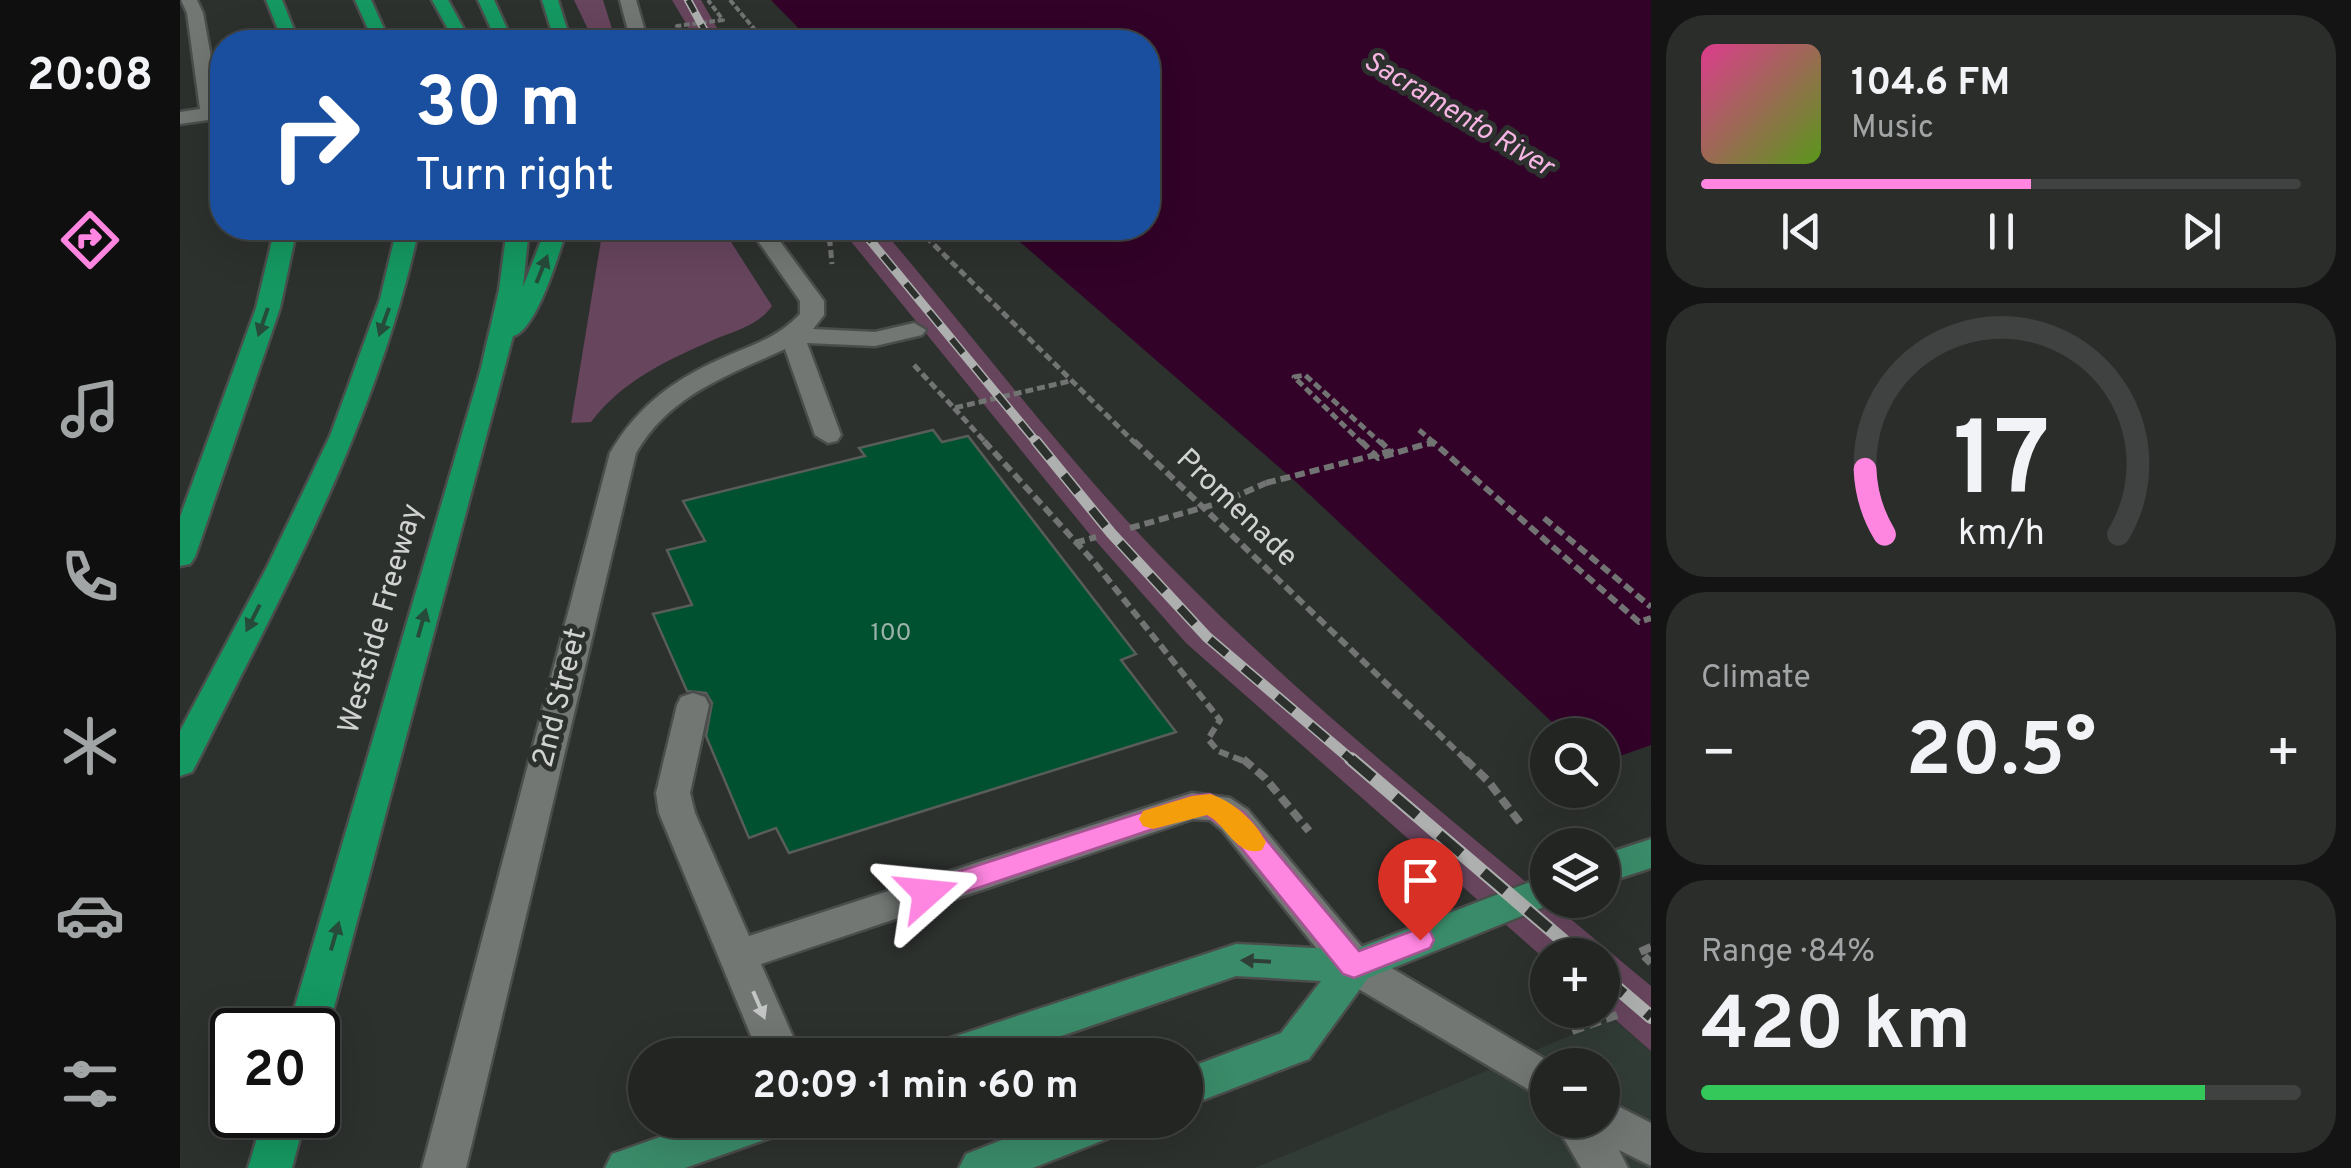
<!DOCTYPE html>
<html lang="en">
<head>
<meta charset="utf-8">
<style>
	body { margin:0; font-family:Overpass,sans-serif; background:#2a2d2a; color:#f1f3f6; height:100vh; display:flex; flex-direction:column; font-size:38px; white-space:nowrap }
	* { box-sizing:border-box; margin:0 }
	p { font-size:32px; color:#a2a5a5 }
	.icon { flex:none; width:55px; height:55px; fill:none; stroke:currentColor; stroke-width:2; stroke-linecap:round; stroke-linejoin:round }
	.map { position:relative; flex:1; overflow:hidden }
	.panel { display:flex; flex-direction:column; gap:15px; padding:15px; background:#131413; width:700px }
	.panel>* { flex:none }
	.top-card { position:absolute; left:30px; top:30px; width:950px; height:210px; border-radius:40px; box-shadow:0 10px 40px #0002,0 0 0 2px #3f4240; background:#1a4fa0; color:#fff; overflow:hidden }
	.buttons { position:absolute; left:1350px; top:718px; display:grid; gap:20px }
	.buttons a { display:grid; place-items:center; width:90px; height:90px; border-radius:50%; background:#222522; box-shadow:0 10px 40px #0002,0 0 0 2px #3f4240; font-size:50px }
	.speed { position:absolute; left:30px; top:1008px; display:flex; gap:20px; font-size:50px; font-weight:700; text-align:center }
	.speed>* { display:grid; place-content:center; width:130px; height:130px; border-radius:50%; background:#222522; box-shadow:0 10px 40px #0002,0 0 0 2px #3f4240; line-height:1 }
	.speed .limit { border:5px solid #111; border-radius:15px; background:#fff; color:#111 }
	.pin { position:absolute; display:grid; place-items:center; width:85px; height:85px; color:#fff; margin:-102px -42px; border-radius:50% 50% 50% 0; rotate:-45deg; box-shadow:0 0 10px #0007 }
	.pin .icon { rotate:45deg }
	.me { position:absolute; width:110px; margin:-55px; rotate:72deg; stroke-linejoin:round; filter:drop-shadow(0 0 8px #0008) }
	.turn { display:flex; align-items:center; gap:35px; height:210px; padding:0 40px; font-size:45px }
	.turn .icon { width:130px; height:130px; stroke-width:2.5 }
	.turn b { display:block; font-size:70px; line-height:85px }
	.big { font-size:75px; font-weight:700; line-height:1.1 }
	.panel .widget { flex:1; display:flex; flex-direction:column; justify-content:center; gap:15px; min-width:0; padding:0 35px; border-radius:40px; background:#2a2d2a }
	.panel .dial { align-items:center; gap:0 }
	.dial svg { height:260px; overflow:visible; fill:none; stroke:#3f4240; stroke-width:7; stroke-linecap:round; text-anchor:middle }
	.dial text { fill:#f1f3f6; stroke:none }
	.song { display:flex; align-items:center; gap:30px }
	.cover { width:120px; height:120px; border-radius:15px; background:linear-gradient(135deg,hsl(330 70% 55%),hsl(90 70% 35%)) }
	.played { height:10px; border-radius:5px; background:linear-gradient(90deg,#fe85e0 55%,#3f4240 55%) }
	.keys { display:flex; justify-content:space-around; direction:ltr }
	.heat { display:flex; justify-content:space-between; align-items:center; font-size:55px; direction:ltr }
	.charge { height:15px; border-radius:8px; background:linear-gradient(90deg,#34c759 84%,#3f4240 0) }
	.trip { position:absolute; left:448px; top:1038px; width:575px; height:100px; border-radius:50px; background:#222522; box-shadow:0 10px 40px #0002,0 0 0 2px #3f4240; font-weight:700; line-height:100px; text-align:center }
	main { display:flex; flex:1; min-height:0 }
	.dock { display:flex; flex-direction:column; width:180px; justify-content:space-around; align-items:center; background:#0e0f0e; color:#a2a5a5 }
	.dock .icon { width:70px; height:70px }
	.dock .selected { color:#fe85e0 }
	.dock b { font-size:45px; color:#f1f3f6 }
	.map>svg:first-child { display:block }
	.built { fill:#323c36; fill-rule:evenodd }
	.green { fill:#67455d }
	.water { fill:#320228 }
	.pier { fill:#2d312e }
	.building { fill:#005130; stroke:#585d5a; stroke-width:2.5 }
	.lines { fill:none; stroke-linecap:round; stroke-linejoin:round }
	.minor-casing { stroke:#4a4d4b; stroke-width:5 }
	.major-casing { stroke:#4a4d4b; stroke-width:5 }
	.highway-casing { stroke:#4a4d4b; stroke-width:5 }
	.path-far3 { stroke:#717472; stroke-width:4; stroke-dasharray:6 2.5; stroke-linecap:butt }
	.path-far2 { stroke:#717472; stroke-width:5; stroke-dasharray:8 4; stroke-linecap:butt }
	.path-far1 { stroke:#717472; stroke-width:6; stroke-dasharray:10 5; stroke-linecap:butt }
	.path { stroke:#717472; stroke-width:8; stroke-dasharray:12 6; stroke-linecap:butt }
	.minor { fill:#727774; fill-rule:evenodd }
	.major { fill:#3a8b69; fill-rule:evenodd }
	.highway { fill:#159861; fill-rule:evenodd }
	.rail-far3-casing { stroke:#aeb0af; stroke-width:8 }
	.rail-far2-casing { stroke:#aeb0af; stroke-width:9 }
	.rail-far1-casing { stroke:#aeb0af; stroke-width:11 }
	.rail-casing { stroke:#aeb0af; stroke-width:14 }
	.rail-far3 { stroke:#2d312e; stroke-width:5; stroke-dasharray:14; stroke-linecap:butt }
	.rail-far2 { stroke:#2d312e; stroke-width:6; stroke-dasharray:18; stroke-linecap:butt }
	.rail-far1 { stroke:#2d312e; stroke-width:8; stroke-dasharray:22; stroke-linecap:butt }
	.rail { stroke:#2d312e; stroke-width:10; stroke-dasharray:29; stroke-linecap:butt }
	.path-bridge { stroke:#717472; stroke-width:6; stroke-dasharray:10 5; stroke-linecap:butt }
	.oneway { fill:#274b3b }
	.oneway2 { fill:#2f3e37 }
	.oneway3 { fill:#c3c5c4 }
	.route { fill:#fe85e0; stroke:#a55692; stroke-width:2.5 }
	.slow { fill:#f59e0b }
	.labels { text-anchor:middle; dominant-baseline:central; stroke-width:10; stroke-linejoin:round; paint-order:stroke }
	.number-label { font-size:25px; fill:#9db2aa }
	.far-water-label { font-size:28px; font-style:italic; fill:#f6b4e3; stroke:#2d312e }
	.street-label { font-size:30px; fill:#d1d3d2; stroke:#2d312e }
</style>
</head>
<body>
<main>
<nav class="dock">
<b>20:08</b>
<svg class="icon selected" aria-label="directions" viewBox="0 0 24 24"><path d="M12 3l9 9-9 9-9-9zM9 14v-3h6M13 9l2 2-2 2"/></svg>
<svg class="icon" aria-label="music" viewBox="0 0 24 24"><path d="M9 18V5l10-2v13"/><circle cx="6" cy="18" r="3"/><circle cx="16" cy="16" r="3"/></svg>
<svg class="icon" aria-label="phone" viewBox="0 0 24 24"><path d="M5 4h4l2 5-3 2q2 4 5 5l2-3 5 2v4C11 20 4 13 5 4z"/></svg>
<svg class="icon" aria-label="climate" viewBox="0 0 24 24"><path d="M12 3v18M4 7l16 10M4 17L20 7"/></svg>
<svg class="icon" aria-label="car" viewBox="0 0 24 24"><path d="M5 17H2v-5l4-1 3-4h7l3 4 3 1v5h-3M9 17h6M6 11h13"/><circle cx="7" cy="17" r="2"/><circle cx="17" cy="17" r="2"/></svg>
<svg class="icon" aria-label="filters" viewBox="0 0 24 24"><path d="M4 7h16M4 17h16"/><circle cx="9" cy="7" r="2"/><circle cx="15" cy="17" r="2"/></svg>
</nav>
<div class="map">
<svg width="1471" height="1168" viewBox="0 0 1471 1168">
	<rect width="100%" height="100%" fill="#2d312e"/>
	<path class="built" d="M1432,1018L1471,1051V1168H1075ZM1368,1065H1422V1120H1368Z"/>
	<g class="green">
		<path d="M394,0H423L433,32L427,33L423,42H414Z"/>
		<path d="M492,0H521L545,42H517Z"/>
		<path d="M423,228H542L592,306C578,326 554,331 533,340C486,361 443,380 411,422L391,423Z"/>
		<path d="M660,228H701C797,340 887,462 992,568C1140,719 1310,850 1471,986V1051L1423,1009L1422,955H1368L1367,961L1006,643L907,531Z"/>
	</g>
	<path class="water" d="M591,0H1471V803L1423,770L1422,735H1386L1115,481L824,228H968V42H632Z"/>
	<path class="pier" d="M1471,745V808L1422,777L1423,751L1440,756Z"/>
	<path class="building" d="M753,430L762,442L788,436L956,654L941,660L996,732L609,853L596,828L569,838L526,736L532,703L526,693L507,691L473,614L512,605L487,550L525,541L503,501L685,456L679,448Z"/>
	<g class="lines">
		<defs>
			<g id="minor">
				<path d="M1,0H17L23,13L42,118L0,124V112L20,109L7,13Z"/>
				<path d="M440,0H456L468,42H451Z"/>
				<path d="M569,228H590L644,301V315L633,329L695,332L734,323L746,330L742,335L695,346L627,343L661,435L657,441L648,443L635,435L605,349C547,376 489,395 456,453L286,1168H242L430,453C458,405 496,378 547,356C573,345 600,336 620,314V301Z"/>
				<path d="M513,693L525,697L529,705L510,793L515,813L569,936L1012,793L1050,798L1068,810L1188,954L1375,1065H1368V1101L1160,978L1042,830L1030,820L1013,819L581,964L621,1055H579L479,813L476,793L497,705L501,697Z"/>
				<path d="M1422,1098L1471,1123V1166L1439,1150L1448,1168H1401L1373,1120H1422Z"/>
			</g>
			<g id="major">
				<path d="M1471,839V868L1422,884V855Z"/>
				<path d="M1368,875V900H1381L1188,978L1129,1059L1005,1107V1069L1101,1033L1141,981L1056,976L826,1055H752L758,1042L1056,944L1173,950Z"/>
				<path d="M528,1120H607L601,1134L505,1168H425L432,1154Z"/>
				<path d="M873,1120H945L939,1134L853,1168H779L786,1154Z"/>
			</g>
			<g id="highway">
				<path d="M86,0H102L119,42H103Z"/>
				<path d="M175,0H191L210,42H194Z"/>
				<path d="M252,0H268L291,42H275Z"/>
				<path d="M298,0H314L333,42H317Z"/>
				<path d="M362,0H378L391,42H375Z"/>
				<path d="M95,228H117L100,308L15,557L10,564L0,566V517L76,308Z"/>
				<path d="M217,228H239C196,425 106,585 17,763L12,772L0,776V731L86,569L150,436L200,299Z"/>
				<path d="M327,228H349L343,287L366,228H387C380,251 356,332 333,336L148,1030L138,1044V1030H108L300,372L319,290Z"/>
				<path d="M84,1115H126L112,1168H68Z"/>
			</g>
		</defs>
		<use href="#minor" class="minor-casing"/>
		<use href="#major" class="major-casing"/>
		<use href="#highway" class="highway-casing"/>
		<g class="path-far3">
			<path d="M550,0L585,42"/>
			<path d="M496,36L497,26L543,20L528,0"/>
			<path d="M534,42L579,37"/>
		</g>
		<g class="path-far2">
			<path d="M642,228L650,243L652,264"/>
			<path d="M737,228L956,444"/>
			<path d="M734,365L774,408L890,381"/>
			<path d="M774,408L807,444"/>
			<path d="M1239,430L1252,441"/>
			<path d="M1183,444L1114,377L1125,375L1202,444"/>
			<path d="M1247,444H1255"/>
		</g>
		<g class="path-far1">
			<path d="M804,441L914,562L1040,720L1028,739L1038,751L1066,762"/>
			<path d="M954,441L1288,762"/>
			<path d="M1181,441L1198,458L1253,442L1459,622L1471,618"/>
			<path d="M1200,441L1206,447"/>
			<path d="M1364,518L1471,607"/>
			<path d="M950,528L1043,502L1086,483"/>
			<path d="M895,543L916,537"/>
		</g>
		<g class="path">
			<path d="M1063,759L1085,778L1129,831"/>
			<path d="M1285,759L1308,781L1341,824"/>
			<path d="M1471,947L1460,952L1471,963"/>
			<path d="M1392,1031L1443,1013"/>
		</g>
		<use href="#minor" class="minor"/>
		<use href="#major" class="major"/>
		<use href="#highway" class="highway"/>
		<defs>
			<path id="rail-far3" d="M508,0L531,42"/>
			<path id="rail-far2" d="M680,228L858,444"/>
			<path id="rail-far1" d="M856,441L931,533L1027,637L1174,762"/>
			<g id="rail">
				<path d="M1171,759L1400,955"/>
				<path d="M1422,975L1471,1017"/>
			</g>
		</defs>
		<use href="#rail-far3" class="rail-far3-casing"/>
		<use href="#rail-far2" class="rail-far2-casing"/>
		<use href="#rail-far1" class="rail-far1-casing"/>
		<use href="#rail" class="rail-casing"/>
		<use href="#rail-far3" class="rail-far3"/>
		<use href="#rail-far2" class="rail-far2"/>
		<use href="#rail-far1" class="rail-far1"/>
		<use href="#rail" class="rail"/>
		<path class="path-bridge" d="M1086,483L1211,451L1206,447"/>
	</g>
	<defs><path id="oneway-solid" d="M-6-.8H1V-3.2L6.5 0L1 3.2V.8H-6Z" transform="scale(2.5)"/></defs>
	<g class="oneway">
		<use href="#oneway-solid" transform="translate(362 269) rotate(-68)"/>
		<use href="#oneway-solid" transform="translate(83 322) rotate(109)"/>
		<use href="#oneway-solid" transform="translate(204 322) rotate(110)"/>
		<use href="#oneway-solid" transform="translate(73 618) rotate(117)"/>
		<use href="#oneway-solid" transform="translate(242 623) rotate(-74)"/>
		<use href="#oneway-solid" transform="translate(155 936) rotate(-74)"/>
	</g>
	<use class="oneway2" href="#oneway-solid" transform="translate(1076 961) rotate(-177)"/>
	<use class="oneway3" href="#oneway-solid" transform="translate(579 1005) rotate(67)"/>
	<path class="route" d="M1030,794L1064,813L1179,951L1240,928L1250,931L1254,940L1250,948L1174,978L1163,974L1045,828L1026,815L1012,816L747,905L737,901L733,893L737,885L1012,796Z"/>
	<path class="slow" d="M1030,794C1054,802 1074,820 1086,842L1082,850C1057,858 1047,825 1027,815L973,829L963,826L959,819L963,811L1012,796Z"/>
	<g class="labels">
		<g class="number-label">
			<text x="711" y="634">100</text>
		</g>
		<g class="far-water-label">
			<text transform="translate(1278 115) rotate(31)">Sacramento River</text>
		</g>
		<g class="street-label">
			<text transform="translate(1056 509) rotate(44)">Promenade</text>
			<text transform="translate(202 619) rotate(-74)">Westside Freeway</text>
			<text transform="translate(381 698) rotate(-76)">2nd Street</text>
		</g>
	</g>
</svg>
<div class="buttons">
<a><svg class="icon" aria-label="search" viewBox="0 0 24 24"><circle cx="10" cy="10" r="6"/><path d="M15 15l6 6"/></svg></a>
<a><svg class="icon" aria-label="layers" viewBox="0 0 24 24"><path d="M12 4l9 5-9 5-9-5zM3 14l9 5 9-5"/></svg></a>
<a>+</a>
<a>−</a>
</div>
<div class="speed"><div class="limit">20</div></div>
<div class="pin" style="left:1240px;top:940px;background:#d93025"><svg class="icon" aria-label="arrive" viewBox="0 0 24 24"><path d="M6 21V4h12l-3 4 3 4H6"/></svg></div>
<svg class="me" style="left:747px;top:893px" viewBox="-20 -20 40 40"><path d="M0-17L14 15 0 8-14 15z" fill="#fe85e0" stroke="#fff" stroke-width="4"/></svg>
<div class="trip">20:09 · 1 min · 60 m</div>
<div class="top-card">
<div class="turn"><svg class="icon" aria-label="right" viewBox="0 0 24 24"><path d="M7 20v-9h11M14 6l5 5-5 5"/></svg><div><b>30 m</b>Turn right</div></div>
</div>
</div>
<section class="panel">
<div class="widget">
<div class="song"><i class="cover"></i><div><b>104.6 FM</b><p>Music</p></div></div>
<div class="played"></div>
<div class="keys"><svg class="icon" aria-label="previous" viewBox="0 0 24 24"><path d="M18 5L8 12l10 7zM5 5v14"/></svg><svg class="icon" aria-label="pause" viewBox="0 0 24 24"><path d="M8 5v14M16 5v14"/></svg><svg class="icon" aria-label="next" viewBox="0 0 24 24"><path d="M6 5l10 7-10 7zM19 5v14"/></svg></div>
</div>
<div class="widget dial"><svg viewBox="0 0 100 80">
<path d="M14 69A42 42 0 1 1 86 69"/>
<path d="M14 69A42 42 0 0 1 8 49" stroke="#fe85e0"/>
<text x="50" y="56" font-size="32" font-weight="700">17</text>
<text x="50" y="72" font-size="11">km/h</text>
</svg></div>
<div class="widget"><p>Climate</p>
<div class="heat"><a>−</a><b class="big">20.5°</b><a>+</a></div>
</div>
<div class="widget"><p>Range · 84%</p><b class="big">420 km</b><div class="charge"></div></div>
</section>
</main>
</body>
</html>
